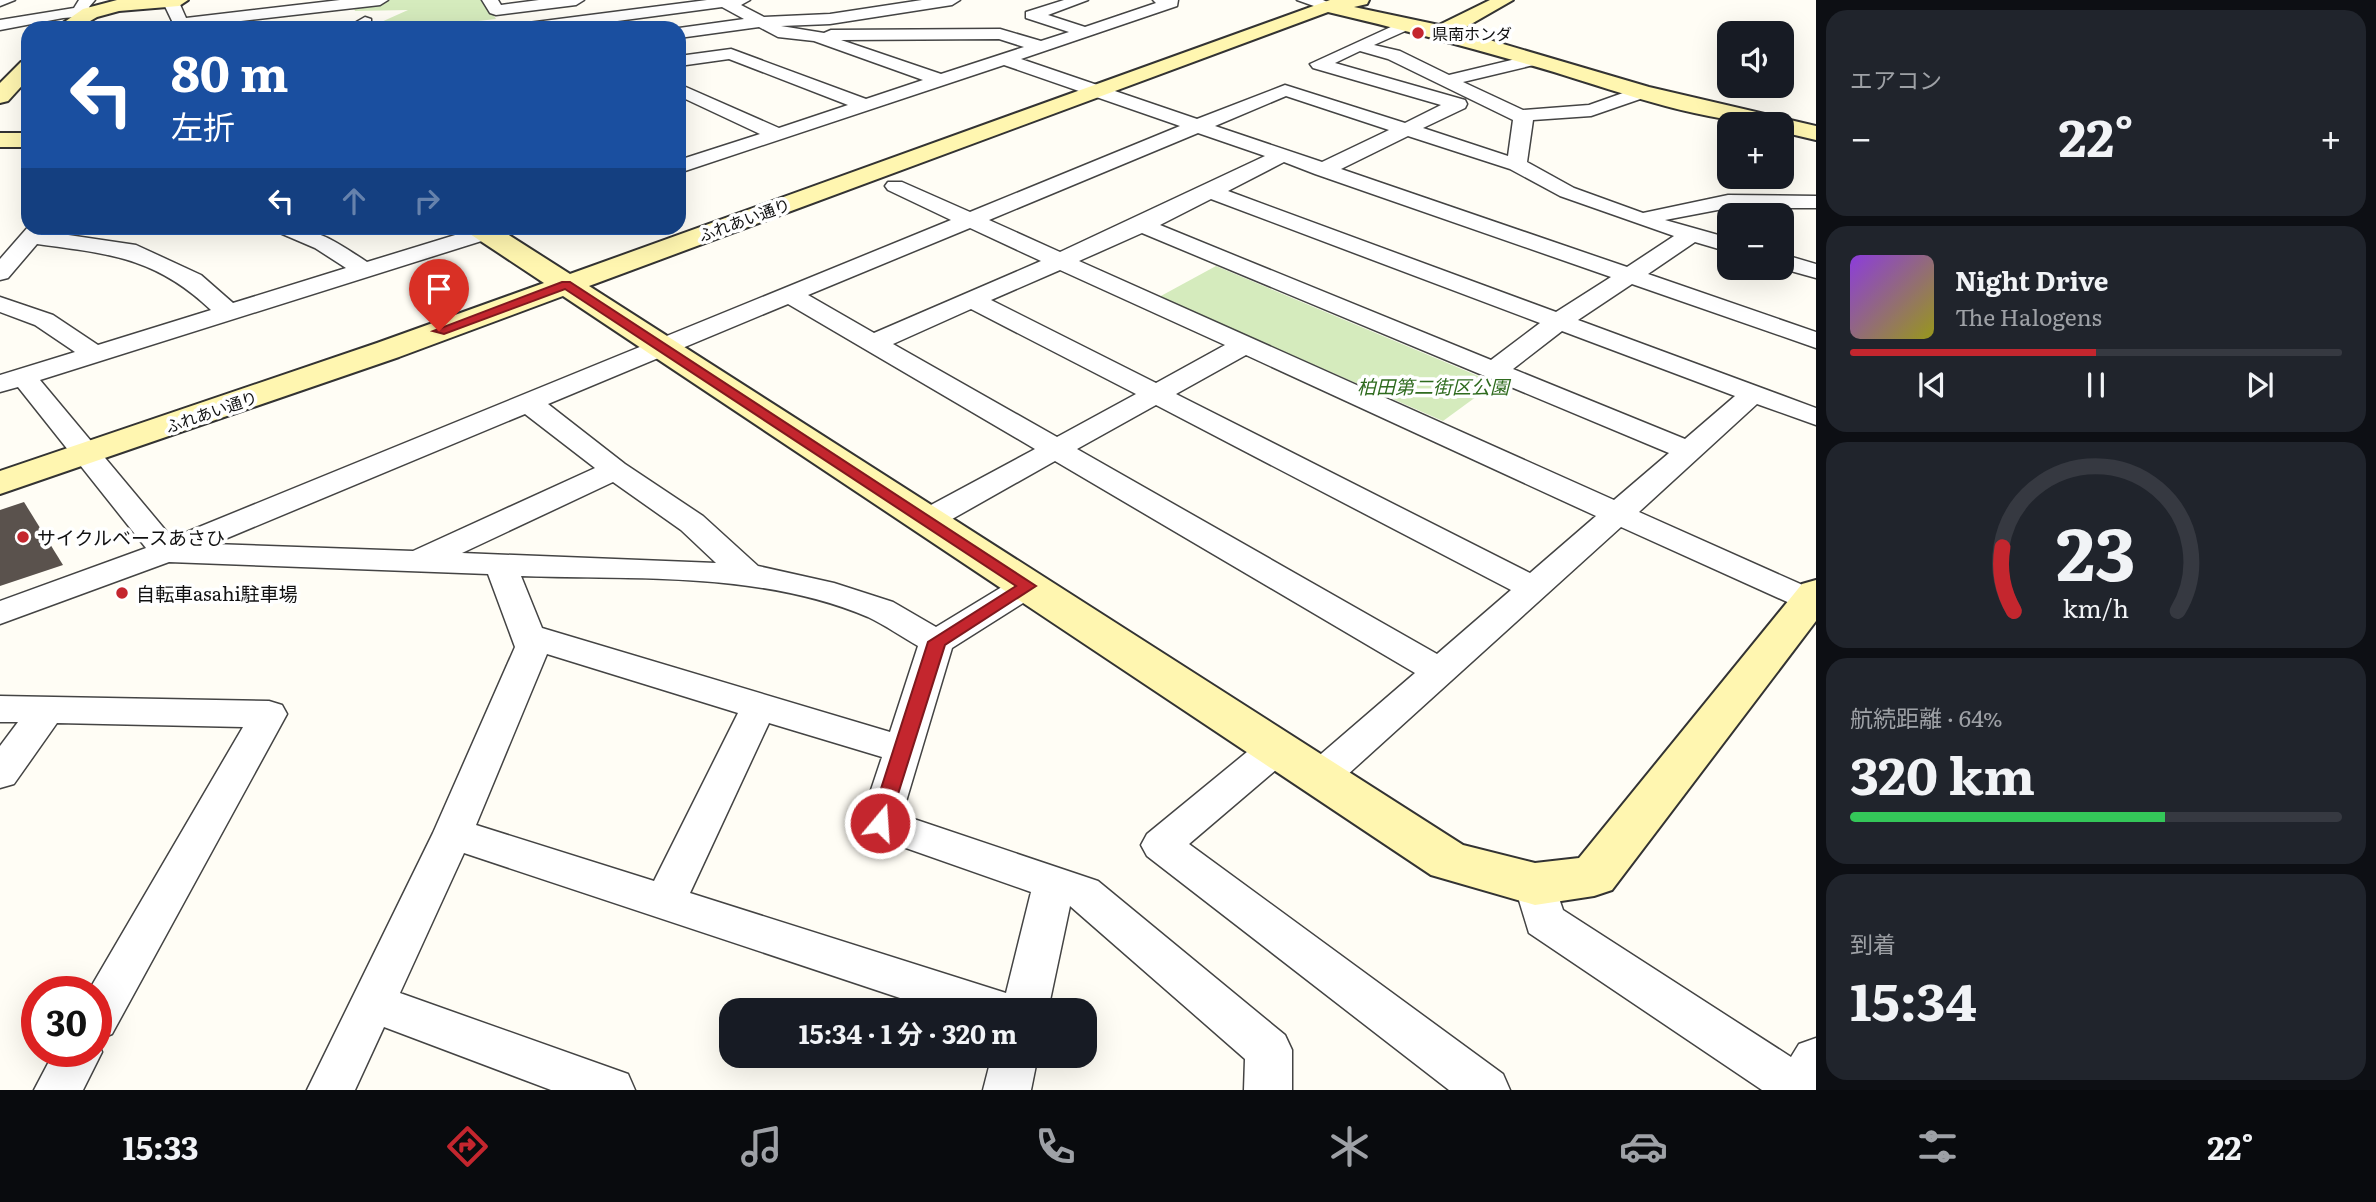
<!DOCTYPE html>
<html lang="ja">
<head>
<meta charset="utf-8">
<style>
	body { margin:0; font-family:Literata,"Noto Sans JP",serif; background:#20242c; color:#f1f3f6; height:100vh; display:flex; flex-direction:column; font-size:26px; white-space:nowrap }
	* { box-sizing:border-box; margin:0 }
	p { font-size:23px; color:#9ea1a6 }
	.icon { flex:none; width:38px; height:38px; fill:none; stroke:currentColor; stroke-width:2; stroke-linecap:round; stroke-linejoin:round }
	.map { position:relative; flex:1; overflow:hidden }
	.panel { display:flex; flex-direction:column; gap:10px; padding:10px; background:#0d0f14; width:560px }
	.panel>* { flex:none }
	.hud { position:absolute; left:21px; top:21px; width:665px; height:214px; border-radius:21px; box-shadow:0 7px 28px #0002; background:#1a4fa0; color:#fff; overflow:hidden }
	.buttons { position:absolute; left:1717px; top:21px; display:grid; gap:14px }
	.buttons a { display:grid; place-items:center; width:77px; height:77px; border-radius:14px; background:#171b24; box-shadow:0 7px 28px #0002; font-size:35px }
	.speed { position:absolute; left:21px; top:976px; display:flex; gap:14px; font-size:35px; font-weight:700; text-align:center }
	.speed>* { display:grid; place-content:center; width:91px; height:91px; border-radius:50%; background:#171b24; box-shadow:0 7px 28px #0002; line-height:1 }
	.speed .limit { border:10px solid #d22; background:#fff; color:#111 }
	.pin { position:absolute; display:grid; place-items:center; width:60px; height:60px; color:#fff; margin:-72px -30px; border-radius:50% 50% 50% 0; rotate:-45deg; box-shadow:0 0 7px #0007 }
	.pin .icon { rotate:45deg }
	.me { position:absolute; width:77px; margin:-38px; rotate:18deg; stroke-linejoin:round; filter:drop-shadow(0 0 5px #0008) }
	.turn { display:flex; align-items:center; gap:24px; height:147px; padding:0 35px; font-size:32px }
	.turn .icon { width:91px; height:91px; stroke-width:2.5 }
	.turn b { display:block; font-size:49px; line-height:60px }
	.lanes { display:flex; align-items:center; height:66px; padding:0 35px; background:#0003; justify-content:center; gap:35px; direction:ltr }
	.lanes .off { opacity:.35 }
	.big { font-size:52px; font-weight:700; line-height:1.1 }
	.panel .card { flex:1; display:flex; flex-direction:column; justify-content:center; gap:10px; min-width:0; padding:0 24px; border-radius:21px; background:#20242c }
	.panel .dial { align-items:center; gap:0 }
	.dial svg { height:182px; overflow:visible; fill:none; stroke:#363941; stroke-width:7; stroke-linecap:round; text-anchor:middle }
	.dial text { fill:#f1f3f6; stroke:none }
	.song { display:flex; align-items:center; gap:21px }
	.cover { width:84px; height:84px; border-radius:10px; background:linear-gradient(135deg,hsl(270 70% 55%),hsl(60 70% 35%)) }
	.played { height:7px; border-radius:4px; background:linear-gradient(90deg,#c4262e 50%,#363941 50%) }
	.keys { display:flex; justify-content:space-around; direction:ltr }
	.heat { display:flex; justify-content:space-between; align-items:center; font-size:38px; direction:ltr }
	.charge { height:10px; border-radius:5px; background:linear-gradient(90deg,#34c759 64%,#363941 0) }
	.trip { position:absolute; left:719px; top:998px; width:378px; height:70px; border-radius:21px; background:#171b24; box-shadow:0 7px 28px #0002; font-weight:700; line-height:70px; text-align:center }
	.tab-bar { display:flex; height:112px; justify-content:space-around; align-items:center; background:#090b0e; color:#9ea1a6 }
	.tab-bar .icon { width:49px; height:49px }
	.tab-bar .on { color:#c4262e }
	.tab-bar b { font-size:32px; color:#f1f3f6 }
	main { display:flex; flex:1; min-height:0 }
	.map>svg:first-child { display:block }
	.green { fill:#d5ebbd }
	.building { fill:#5a524d }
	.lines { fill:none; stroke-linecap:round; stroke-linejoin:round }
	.street-casing { stroke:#444; stroke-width:3 }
	.secondary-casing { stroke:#333; stroke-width:4 }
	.street { fill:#fff; fill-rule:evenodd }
	.secondary { fill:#fff6b0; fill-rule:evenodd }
	.route { fill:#c4262e; stroke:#7f191e; stroke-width:2 }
	.poi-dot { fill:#c4262e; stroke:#fff; stroke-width:2.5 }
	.labels { text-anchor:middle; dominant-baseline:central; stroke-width:7; stroke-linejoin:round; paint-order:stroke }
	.far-poi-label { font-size:16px; fill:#111; stroke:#fff; text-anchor:start }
	.far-street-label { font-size:16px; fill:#111; stroke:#fff }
	.park-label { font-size:19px; font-style:italic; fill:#2f6b1f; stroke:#fff }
	.poi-label { font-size:19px; fill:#111; stroke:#fff; text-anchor:start }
</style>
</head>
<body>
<main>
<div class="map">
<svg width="1816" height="1090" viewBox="0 0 1816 1090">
	<rect width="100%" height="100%" fill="#fffdf5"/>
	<g class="green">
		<path d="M381,0H484L496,19L416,28H379V23L408,10L355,11L352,3Z"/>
		<path d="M1216,266L1495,383L1443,421L1159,297Z"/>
	</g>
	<path class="building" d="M24,502L63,565L0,586V510Z"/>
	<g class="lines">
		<defs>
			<g id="street">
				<path d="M0,0H15L0,6Z"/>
				<path d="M79,0H95L89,7L92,13L90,16L63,18L0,30V20L74,8Z"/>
				<path d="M162,0H178L186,18L340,0H388L380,5L181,28L173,23Z"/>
				<path d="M482,0H498L501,5L539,0H584L576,5L496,15L490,13Z"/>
				<path d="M707,0H750L741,5L764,17L830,14L922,0H960L952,5L830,24L781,26L824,33L831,30L1000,29L1041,41L1069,32L1026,18V12L1064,0H1088L1048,15L1085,27L1156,3L1153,0H1178L1177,6L1021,59L1197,119L1285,85L1405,123L1441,105L1313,68L1310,64L1406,20L1414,25L1412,28L1374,45L1400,51L1449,75L1532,55L1538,56L1541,60L1538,64L1463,82L1523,110L1589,105L1637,88H1649L1652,92L1649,96L1591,116L1533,120L1527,162L1574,188L1643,213L1728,195L1816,196V208H1728L1665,220L1729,238V252L1695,242L1648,274L1816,332V348L1632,284L1578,320L1816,408V425L1757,404L1639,512L1816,591V615L1621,527L1335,786L1321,790L1307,786L1302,776L1307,766L1415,673L1055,461L938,527L927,529L916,527L912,520L916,513L1035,449L788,304L548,404L625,464L703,516L758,566L834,583L893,602L936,627L1015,579L1027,576L1039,579L1043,586L1039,593L952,648L902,815L1098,881L1285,1035L1292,1050V1090H1244L1245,1059L1070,906L1048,1010H936L464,853L400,993L628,1074L635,1090H551L384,1027L355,1090H307L433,833L515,647L488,574L169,562L0,624V601L146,548L18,387L0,392V375L75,352L35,325L0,312V297L53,315L98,345L211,310C155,257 110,254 37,244L8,278L0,280V259L28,227L50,228L48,232L136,245L201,275L233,303L346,268L315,248L280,233L277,228C319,228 333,240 367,262L478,228H510L507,233L40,380L172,538L951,220L888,190L885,186L888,182H902L970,212L1180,126L1004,65L679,173V160L760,134L679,96V84L779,128L848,105L729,59L679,66V56L731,49L866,99L923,80L814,41L778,37L759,27L679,38V28L744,19L722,7L565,28H520L528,23ZM999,39L1024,47L941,74L841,40ZM1360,51L1388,59L1513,120L1508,156L1423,128L1465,108L1467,104L1465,100L1335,63ZM1286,96L1389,130L1322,162L1215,126ZM1198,133L1265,156L1060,252L989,220ZM1408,136L1510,169L1560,196L1674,236L1627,267L1341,169ZM1284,162L1315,174L1611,277L1556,312L1228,191ZM1211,199L1540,323L1491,360L1160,225ZM970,228L1041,261L874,333L808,295ZM1142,233L1669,453L1614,500L1079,261ZM1060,270L1225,345L1156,383L991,300ZM971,309L1136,394L1057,437L893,344ZM1562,331L1735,396L1685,439L1513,369ZM1246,355L1596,516L1530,573L1176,394ZM1156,405L1511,590L1437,654L1077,449ZM525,414L595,468L413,551L213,544ZM613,482L681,530L716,563L462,553ZM521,576C636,580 759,571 868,617C885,625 902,637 918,646L890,732L542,628ZM547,654L738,713L654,881L476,825ZM769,723L882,757L860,823L866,834L1031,892L1006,993L690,893Z"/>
				<path d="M1297,0H1323L1336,6L1328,11Z"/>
				<path d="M365,17L371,19V25L346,28Z"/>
				<path d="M1782,254L1816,264V278L1780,268Z"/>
				<path d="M0,696L269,701L282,705L287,714L112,1034L97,1040L102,1052L83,1090H34L54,1052H96V992H88L243,727L57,723L14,784L0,788V746L18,722H0Z"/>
				<path d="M1277,734L1290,738L1296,748L1290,758L1189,844L1503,1074L1510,1090H1449L1147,856L1141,845L1147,834L1264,738Z"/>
				<path d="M1535,867L1550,872L1563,910L1791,1057L1799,1044L1816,1038V1090H1762L1529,933L1514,884L1520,872Z"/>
				<path d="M992,1055H1038L1031,1090H983Z"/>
			</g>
			<g id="secondary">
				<path d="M117,0H188L179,6L119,11L97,17L78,28H56L83,9Z"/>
				<path d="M1330,0H1369L1367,4L1354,7L1439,25L1490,0H1513L1459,31L1649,87L1816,126V140L1782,132V124C1707,124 1625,94 1554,72C1479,50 1405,30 1328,12L589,286L1463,845L1535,863L1579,858L1802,584L1816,580V621L1612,890L1594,896L1535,905L1431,875L563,296L399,357L0,494V471L377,343L544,283L470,234L467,228H498L570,274Z"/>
				<path d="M28,60V79L8,101L0,103V83L21,62Z"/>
				<rect x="0" y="133" width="28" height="14"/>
			</g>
		</defs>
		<use href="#street" class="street-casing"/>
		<use href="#secondary" class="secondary-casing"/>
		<use href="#street" class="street"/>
		<use href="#secondary" class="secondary"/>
	</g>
	<path class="route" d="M562,282H570L1036,586L945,645L887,829H873L870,823L928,642L1016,586L565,289L444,334L433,331Z"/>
	<g class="poi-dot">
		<circle cx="1418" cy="33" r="7"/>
		<circle cx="23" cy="537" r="7"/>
		<circle cx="122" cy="593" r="7"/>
	</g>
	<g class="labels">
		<g class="far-poi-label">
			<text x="1432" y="33">県南ホンダ</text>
		</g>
		<g class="far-street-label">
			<text transform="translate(744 219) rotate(-20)">ふれあい通り</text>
			<text transform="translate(211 411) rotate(-19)">ふれあい通り</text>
		</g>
		<g class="park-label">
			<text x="1433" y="386">柏田第二街区公園</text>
		</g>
		<g class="poi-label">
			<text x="37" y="537">サイクルベースあさひ</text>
			<text x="136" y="593">自転車asahi駐車場</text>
		</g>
	</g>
</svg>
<div class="buttons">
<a><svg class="icon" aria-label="sound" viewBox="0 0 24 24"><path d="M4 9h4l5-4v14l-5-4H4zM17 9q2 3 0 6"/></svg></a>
<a>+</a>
<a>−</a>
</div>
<div class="speed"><div class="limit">30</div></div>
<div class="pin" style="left:439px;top:331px;background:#d93025"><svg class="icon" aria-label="arrive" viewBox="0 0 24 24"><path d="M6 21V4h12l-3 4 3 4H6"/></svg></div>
<svg class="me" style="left:880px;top:823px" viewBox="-20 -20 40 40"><circle r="17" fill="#c4262e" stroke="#fff" stroke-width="3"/><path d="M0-11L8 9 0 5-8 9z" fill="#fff"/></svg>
<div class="trip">15:34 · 1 分 · 320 m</div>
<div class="hud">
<div class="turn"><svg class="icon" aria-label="left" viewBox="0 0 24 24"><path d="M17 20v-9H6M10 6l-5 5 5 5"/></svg><div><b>80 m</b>左折</div></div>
<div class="lanes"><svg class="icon" aria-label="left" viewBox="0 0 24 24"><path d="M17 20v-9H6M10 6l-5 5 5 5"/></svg><svg class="icon off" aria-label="ahead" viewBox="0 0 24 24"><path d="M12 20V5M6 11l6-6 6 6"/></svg><svg class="icon off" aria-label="right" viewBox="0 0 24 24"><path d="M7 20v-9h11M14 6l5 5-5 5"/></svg></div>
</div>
</div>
<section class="panel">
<div class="card"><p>エアコン</p>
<div class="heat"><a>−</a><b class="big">22°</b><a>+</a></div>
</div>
<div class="card">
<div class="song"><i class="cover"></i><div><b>Night Drive</b><p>The Halogens</p></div></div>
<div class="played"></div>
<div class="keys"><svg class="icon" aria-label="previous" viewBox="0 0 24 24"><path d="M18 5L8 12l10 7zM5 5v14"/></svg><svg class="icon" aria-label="pause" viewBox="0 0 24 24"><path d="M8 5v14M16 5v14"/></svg><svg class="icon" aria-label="next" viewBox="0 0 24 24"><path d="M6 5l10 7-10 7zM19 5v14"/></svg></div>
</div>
<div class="card dial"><svg viewBox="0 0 100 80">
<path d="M14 69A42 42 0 1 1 86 69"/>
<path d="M14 69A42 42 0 0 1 9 41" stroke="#c4262e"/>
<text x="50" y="56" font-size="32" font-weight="700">23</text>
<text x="50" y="72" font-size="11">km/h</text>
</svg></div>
<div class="card"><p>航続距離 · 64%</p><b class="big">320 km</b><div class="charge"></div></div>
<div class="card"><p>到着</p><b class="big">15:34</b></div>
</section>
</main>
<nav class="tab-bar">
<b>15:33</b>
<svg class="icon on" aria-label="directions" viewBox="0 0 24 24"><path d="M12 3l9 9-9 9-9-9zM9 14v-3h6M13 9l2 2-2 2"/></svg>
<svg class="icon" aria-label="music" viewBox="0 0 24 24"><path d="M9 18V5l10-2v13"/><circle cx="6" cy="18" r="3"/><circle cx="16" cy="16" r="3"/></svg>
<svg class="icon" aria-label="phone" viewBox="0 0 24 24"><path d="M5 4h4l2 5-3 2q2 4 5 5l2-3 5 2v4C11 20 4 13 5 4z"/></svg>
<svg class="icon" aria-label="climate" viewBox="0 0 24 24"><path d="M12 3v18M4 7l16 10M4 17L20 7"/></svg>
<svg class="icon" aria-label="car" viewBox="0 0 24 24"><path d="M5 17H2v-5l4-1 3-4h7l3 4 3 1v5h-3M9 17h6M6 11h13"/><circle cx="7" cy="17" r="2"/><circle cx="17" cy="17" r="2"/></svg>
<svg class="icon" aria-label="filters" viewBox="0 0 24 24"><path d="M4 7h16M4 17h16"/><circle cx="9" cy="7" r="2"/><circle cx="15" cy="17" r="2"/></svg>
<b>22°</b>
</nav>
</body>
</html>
